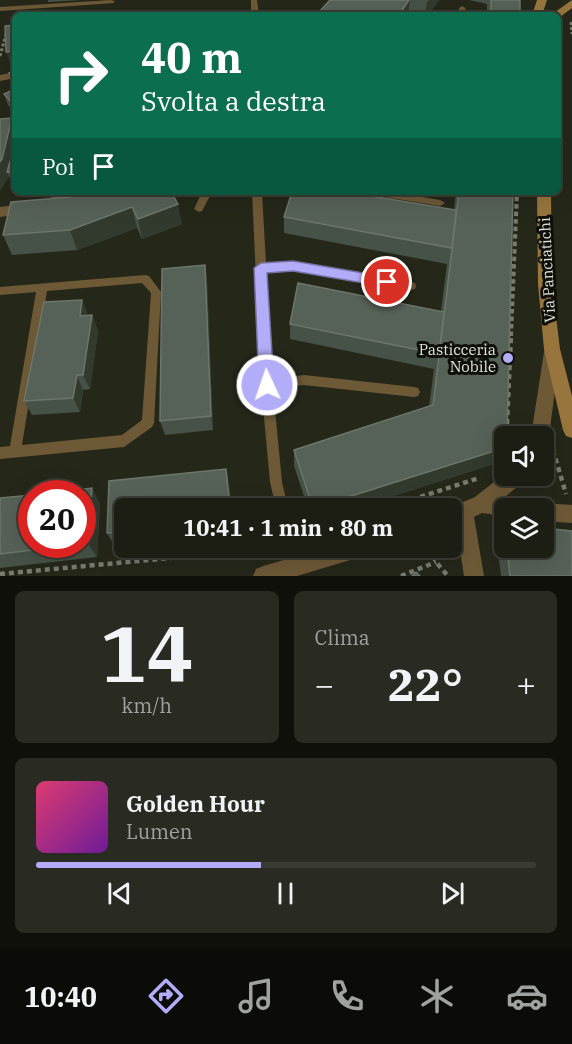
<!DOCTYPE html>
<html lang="it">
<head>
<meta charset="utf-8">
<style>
	body { margin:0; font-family:"IBM Plex Serif",serif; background:#292a21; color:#f1f3f6; height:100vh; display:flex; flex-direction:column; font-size:22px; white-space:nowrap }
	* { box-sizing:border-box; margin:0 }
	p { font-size:20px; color:#a0a2a0 }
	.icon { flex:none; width:33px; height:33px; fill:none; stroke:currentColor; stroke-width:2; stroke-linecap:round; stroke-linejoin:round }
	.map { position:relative; height:576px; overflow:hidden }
	.side { display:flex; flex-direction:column; gap:15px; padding:15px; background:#0f100a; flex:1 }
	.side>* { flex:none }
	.guide { position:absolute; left:12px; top:12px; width:549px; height:183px; border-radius:9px; box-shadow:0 6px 24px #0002,0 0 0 2px #3a3b33; background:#0b6e4f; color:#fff; overflow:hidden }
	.controls { position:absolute; left:494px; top:426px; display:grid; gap:12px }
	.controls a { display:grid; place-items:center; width:60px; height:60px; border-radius:9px; background:#1c1d13; box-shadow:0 6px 24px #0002,0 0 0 2px #3a3b33; font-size:30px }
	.speed { position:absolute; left:18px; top:480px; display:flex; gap:12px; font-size:30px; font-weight:700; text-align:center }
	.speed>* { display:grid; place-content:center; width:78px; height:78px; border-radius:50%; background:#1c1d13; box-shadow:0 6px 24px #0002,0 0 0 2px #3a3b33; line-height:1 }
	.speed .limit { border:9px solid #d22; background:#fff; color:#111 }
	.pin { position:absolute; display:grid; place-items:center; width:51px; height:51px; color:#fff; margin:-26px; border:3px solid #fff; border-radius:50%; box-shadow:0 2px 6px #0007 }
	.me { position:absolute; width:66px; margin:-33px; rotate:357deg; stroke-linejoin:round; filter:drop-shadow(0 0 4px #0008) }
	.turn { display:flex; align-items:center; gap:21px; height:126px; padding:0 30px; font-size:27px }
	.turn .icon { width:78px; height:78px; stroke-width:2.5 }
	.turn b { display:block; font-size:42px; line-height:51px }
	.then { display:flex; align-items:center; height:57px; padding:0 30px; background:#0003; gap:12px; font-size:22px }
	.big { font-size:45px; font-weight:700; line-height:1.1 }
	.side .tile { flex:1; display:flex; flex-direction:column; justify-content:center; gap:9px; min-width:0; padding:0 21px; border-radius:9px; background:#292a21 }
	.side .dial { align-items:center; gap:0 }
	.dial b { font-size:78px; line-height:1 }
	.song { display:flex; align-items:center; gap:18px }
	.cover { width:72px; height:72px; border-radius:9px; background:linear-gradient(135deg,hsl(340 70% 55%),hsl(280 70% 35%)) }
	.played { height:6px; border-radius:3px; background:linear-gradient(90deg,#b3adf9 45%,#3a3b33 45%) }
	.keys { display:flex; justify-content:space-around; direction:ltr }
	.heat { display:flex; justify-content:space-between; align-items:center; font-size:33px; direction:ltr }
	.side .tiles { flex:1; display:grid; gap:15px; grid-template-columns:1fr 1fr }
	.tile:last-child { grid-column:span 2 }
	.trip { position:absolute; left:114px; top:498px; width:348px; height:60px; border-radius:9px; background:#1c1d13; box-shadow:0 6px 24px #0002,0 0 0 2px #3a3b33; font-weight:700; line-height:60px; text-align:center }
	.menu { display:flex; height:96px; justify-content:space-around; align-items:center; background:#0b0c08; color:#a0a2a0 }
	.menu .icon { width:42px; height:42px }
	.menu .active { color:#b3adf9 }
	.menu b { font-size:27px; color:#f1f3f6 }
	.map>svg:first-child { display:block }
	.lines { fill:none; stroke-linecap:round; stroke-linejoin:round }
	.path-far2 { stroke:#797b6f; stroke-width:3; stroke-dasharray:3 2; stroke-linecap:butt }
	.path-far1 { stroke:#797b6f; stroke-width:4; stroke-dasharray:4.5 3; stroke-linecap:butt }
	.path { stroke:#797b6f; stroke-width:4.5; stroke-dasharray:5 4; stroke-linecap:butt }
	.service { fill:#6e5937; fill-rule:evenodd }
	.minor { fill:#6e5937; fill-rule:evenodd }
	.secondary { fill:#97753d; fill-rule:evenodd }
	.wall { fill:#465247 }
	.shaded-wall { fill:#323a2e }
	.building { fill:#566157; stroke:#6c766b; stroke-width:1.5 }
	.route { fill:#b3adf9; stroke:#7470a2; stroke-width:1.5 }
	.poi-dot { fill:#b3adf9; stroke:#0e0f09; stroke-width:2 }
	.labels { text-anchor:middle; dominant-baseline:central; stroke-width:6; stroke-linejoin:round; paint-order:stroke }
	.street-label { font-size:15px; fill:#e1e2d9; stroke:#0e0f09 }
	.poi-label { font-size:15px; fill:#e1e2d9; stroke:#0e0f09; text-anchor:end }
</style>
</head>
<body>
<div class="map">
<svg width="572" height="576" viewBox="0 0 572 576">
	<rect width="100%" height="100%" fill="#252719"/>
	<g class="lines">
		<g class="path-far2">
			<path d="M571,22L572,34"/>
			<path d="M0,56L7,31"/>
		</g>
		<path class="path-far1" d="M511,336L517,192"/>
		<g class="path">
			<path d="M507,424L511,335"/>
			<path d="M553,450L566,494"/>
			<path d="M409,501L412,508"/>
			<path d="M386,508L479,478"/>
			<path d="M429,548L436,562L448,576"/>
			<path d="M0,574L234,552L254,548"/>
			<path d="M401,576L436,562"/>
		</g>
		<g class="service">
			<path d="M111,0L114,1V3L0,11V7Z"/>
			<path d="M251,0H257L259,15H251Z"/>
			<path d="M462,6L465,8L467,15H459V8Z"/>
			<path d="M202,192H212L202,211L199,212L194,209Z"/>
			<path d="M252,192H262L266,264L293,262L411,282L415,283L416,286L415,289L411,290L293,270L266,272L273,379L304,375L414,387L418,388L420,392L418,396L414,397L304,385L273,389L282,482L288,508H276L270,482L261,385Z"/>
			<path d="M367,192H392L440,200L445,203L440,206L372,195Z"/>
			<path d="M145,275L149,276L161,292L154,423L152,427L124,447L0,459V447L10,446L36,292L0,295V287ZM142,283L151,293L142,420L122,435L22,445L47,291Z"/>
			<path d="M285,548H299L304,567L302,572L297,574L292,572Z"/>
		</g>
		<g class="minor">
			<path d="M15,72V78L0,81V75Z"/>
			<path d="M64,192H84L82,195L45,210L0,217V207L43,201Z"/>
			<path d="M552,345L558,347L560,352L549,436L543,443V436H531L544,352L546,347Z"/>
			<path d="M504,474L525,476L523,482L505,497L524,501L527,508H504V516L482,513L474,517L484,576H464L456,525L452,526V508H449L475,497Z"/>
			<path d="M543,503L572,505V523L543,521V508H535Z"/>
			<path d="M325,548H367L364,555L357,558L297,576H253L256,569L263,566Z"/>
		</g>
		<g class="secondary">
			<path d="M537,0H547L542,15H532Z"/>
			<path d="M572,0V8L560,17L551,15Z"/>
			<path d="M537,192H551L552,284L560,349L572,396V438L566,436L563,430L544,349L538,284Z"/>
		</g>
	</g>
	<g class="wall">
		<path d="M48,0H82L48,2Z"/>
		<path d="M328,0H439L428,15H319V12L329,0Z"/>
		<path d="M469,0H520V15H487V4Z"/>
		<path d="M15,71V87L9,73Z"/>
		<path d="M15,89V113L8,105L4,94Z"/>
		<path d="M15,125V184H12L9,176L0,191Z"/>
		<path d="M87,192L182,224L142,239L137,228L77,250L12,255L3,235L71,197Z"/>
		<path d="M456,192H513L497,463L356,508H308L294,466V450L429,407L434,369L290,339V324L441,311L447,264L284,233V217L454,210Z"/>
		<path d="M205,265L207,281L213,430L165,435L160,421Z"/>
		<path d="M82,300L88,316L92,315L98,331L90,389L83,390L80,412L32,415L24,401Z"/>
		<path d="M226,469L232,508H124V548H141L117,550L107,533L109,481Z"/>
		<path d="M0,498L100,503L97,557L0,568Z"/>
		<path d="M504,525V548H543L572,576H501L496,536Z"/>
	</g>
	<g class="shaded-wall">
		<path d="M409,0H410L408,15H399Z"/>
		<path d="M429,0H439L428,15H425L427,2Z"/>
		<path d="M15,51V62L10,63L6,52Z"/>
		<path d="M12,118L15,125V151L7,172L9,176L0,191V162Z"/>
		<path d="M178,204L182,224L142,239L138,219Z"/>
		<path d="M132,207L137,228L77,250L70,230Z"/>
		<path d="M205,265L207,281L213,430L211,416Z"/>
		<path d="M82,300L88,316H80Z"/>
		<path d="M92,315L98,331L90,389L83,375Z"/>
		<path d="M77,375L83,390L80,412L73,398Z"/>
		<path d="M504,448V451L497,463L356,508H313Z"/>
		<path d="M226,469L230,489L232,508H230Z"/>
		<path d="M92,488L100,503L97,557L88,544Z"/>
	</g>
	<g class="building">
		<path d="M330,0H409L399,15H331L319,12Z"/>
		<rect x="491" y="0" width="29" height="15"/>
		<path d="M15,25V51L6,52L5,26Z"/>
		<path d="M15,71V81L9,73Z"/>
		<path d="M15,89V106L4,94Z"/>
		<path d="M12,118L2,159L0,162V119Z"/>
		<path d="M15,145V172H7Z"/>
		<path d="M87,192H171L178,204L138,219L132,207L70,230L3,235L11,202L71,197Z"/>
		<path d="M292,192H347L456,210L452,248L284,217Z"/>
		<path d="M459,192H513L507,436H504V448L313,508L294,450L433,405Z"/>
		<path d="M205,265L211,416L160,421L162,269Z"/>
		<path d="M298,283L444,312L439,354L290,324Z"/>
		<path d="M82,300L80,316L92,315L83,375H77L73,398L24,401L44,302Z"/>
		<path d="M226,469L230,508H124V531L107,533L109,481Z"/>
		<path d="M92,488L88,544H82V494H41Z"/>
		<path d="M32,495V544H82L0,554V498Z"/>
		<path d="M543,528L572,531V576H510L507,548H543Z"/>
		<path d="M416,572L420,576H412Z"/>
	</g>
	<path class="route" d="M293,261L387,277L394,282L387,287L293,271L267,273L274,385L272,389L267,391L261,389L259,385L254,268L261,263Z"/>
	<circle class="poi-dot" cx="508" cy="358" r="6"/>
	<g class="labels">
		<g class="street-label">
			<text transform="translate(547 270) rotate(-93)">Via Panciatichi</text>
		</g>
		<g class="poi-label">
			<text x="496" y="349">Pasticceria<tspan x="496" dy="17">Nobile</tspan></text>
		</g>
	</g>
</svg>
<div class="controls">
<a><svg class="icon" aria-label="sound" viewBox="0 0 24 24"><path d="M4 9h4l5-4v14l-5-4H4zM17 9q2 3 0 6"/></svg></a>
<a><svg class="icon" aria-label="layers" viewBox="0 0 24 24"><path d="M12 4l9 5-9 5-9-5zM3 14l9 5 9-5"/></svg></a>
</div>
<div class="speed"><div class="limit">20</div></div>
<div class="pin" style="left:387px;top:282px;background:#d93025"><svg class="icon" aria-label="arrive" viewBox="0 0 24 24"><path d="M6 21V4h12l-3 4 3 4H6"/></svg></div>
<svg class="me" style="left:267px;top:385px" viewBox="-20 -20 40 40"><circle r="17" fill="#b3adf9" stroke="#fff" stroke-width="3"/><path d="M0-11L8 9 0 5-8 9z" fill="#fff"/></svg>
<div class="trip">10:41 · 1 min · 80 m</div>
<div class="guide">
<div class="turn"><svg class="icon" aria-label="right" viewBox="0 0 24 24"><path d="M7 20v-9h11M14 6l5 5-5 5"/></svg><div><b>40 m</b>Svolta a destra</div></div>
<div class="then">Poi<svg class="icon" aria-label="arrive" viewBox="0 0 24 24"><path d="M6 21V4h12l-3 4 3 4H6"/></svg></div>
</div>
</div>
<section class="side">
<div class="tiles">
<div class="tile dial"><b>14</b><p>km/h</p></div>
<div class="tile"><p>Clima</p>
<div class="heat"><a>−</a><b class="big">22°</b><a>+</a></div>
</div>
<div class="tile">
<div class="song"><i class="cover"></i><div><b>Golden Hour</b><p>Lumen</p></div></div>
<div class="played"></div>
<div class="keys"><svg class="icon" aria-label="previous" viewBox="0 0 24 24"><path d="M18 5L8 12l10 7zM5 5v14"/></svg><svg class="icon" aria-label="pause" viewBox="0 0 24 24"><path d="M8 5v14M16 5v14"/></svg><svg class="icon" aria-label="next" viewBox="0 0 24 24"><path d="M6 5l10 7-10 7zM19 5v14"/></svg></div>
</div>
</div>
</section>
<nav class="menu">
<b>10:40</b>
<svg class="icon active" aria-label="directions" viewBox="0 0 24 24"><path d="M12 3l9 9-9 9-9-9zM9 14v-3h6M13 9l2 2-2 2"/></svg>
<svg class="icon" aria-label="music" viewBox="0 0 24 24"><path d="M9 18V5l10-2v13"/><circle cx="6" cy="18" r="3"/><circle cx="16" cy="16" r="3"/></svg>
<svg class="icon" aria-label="phone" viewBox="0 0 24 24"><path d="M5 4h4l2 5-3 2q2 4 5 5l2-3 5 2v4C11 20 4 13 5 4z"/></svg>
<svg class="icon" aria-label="climate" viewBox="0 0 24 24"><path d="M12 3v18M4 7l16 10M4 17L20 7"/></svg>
<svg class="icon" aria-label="car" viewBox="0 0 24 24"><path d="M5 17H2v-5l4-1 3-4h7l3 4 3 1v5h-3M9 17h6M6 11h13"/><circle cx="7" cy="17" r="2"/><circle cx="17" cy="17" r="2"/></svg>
</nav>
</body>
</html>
